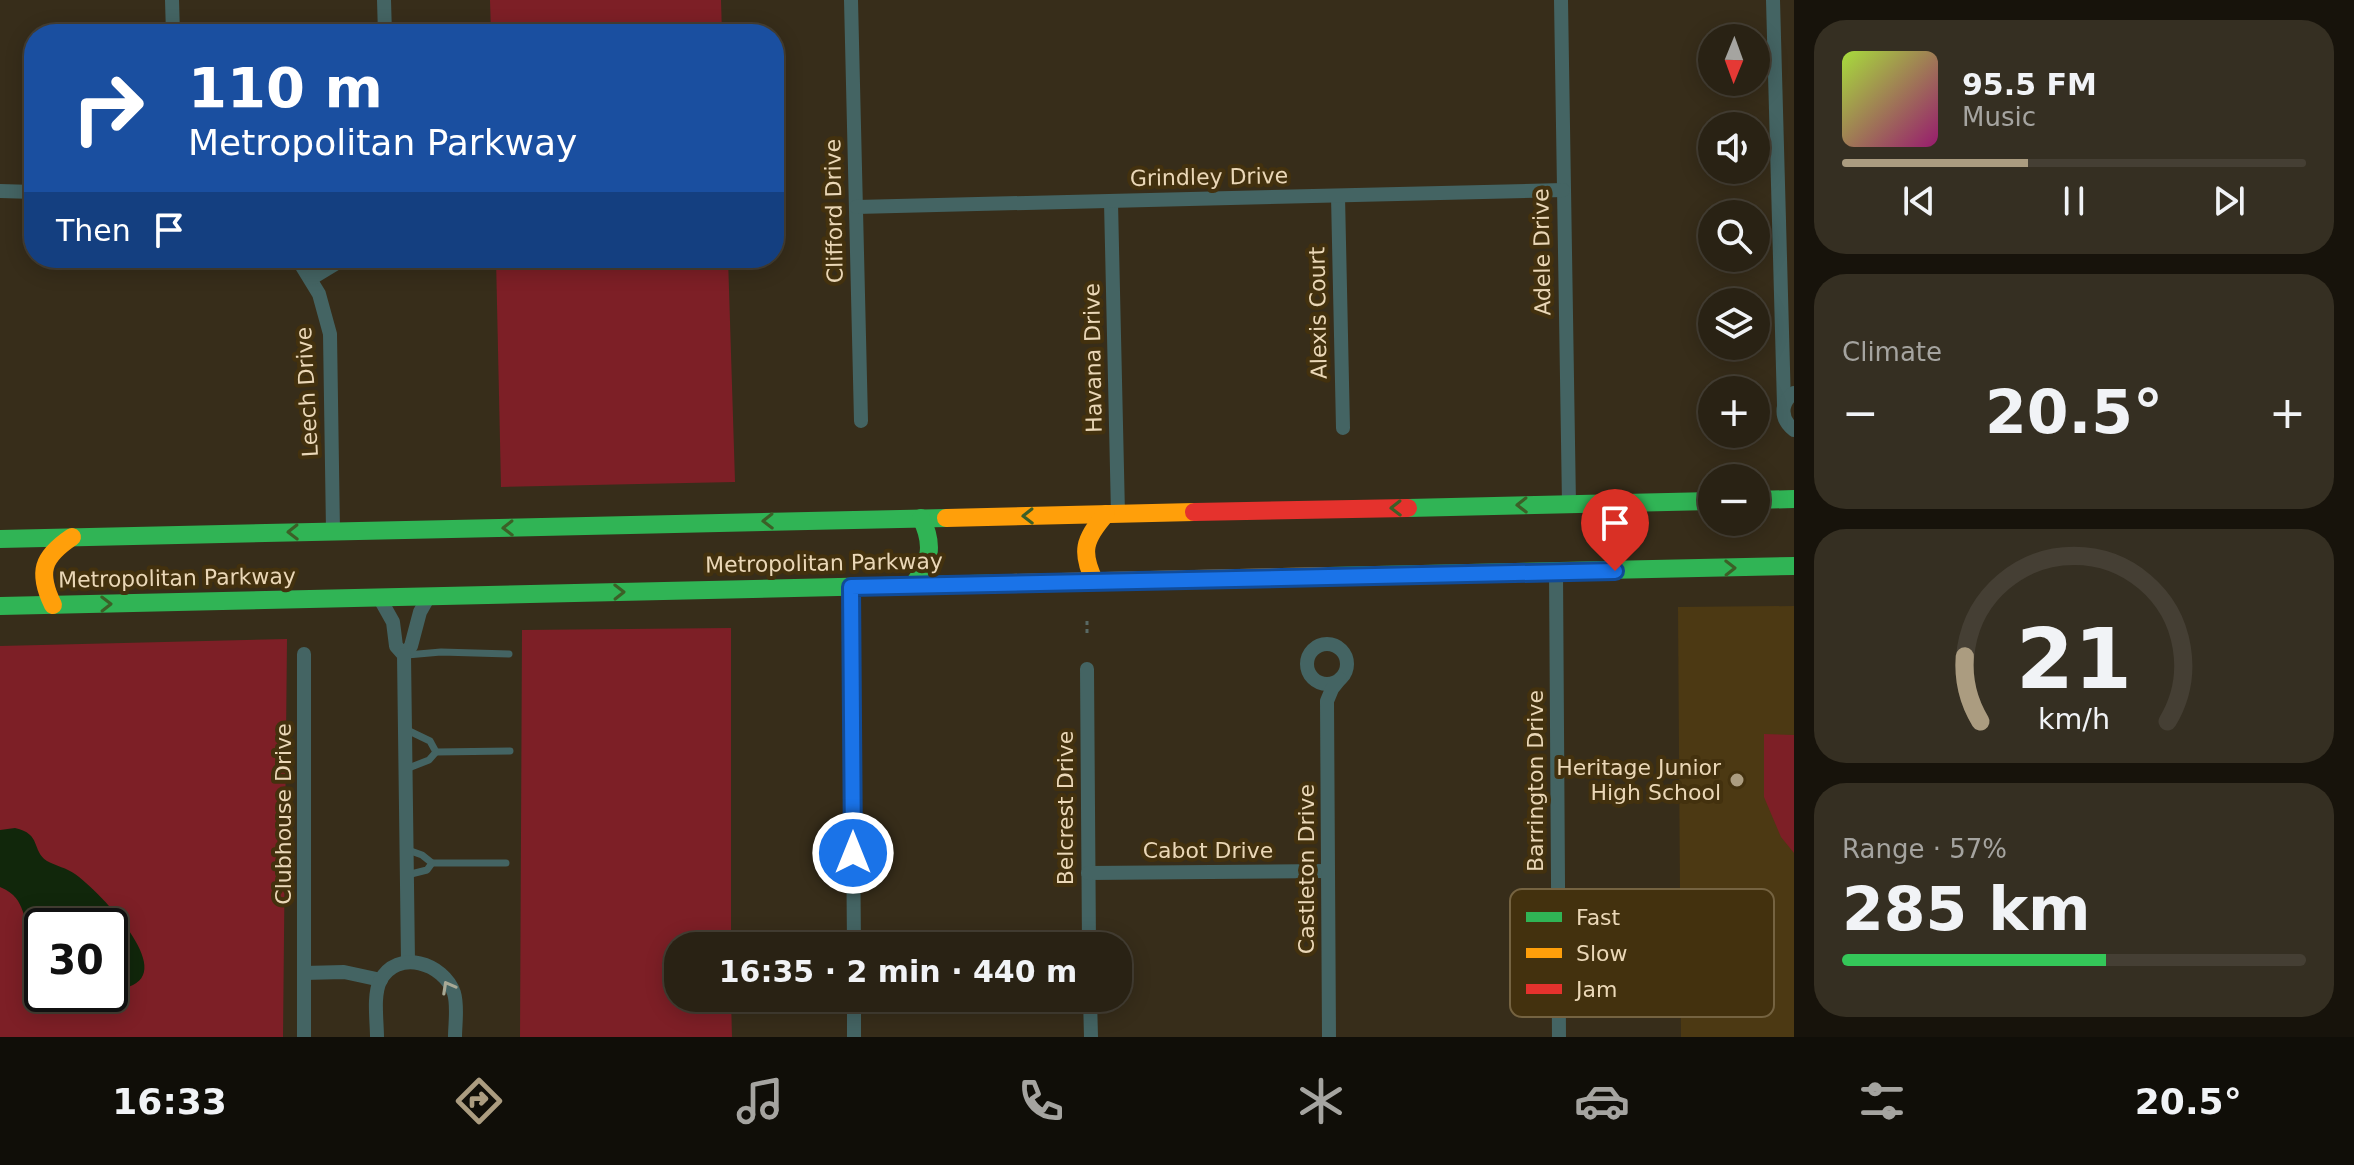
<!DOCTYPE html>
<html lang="en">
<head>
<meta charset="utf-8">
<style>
	body { margin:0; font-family:"DejaVu Sans",sans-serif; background:#352f22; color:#f1f3f6; height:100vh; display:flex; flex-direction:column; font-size:30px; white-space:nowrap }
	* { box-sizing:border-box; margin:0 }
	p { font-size:26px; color:#a5a4a0 }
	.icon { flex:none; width:44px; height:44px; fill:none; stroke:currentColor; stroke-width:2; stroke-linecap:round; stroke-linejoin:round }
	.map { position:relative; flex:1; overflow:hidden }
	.sheet { display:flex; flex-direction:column; gap:20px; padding:20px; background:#17130b; width:560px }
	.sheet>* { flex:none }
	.guide { position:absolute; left:24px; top:24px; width:760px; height:244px; border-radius:32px; box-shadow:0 4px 20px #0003,0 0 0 2px #453f34; background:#1a4fa0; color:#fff; overflow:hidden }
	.needle { width:52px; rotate:181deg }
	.fabs { position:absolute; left:1698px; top:24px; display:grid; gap:16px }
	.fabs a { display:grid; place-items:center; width:72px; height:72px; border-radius:50%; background:#292214; box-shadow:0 4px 20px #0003,0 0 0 2px #453f34; font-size:40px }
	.speed { position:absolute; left:24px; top:908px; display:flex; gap:16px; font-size:40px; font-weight:700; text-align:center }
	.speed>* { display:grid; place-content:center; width:104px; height:104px; border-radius:50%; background:#292214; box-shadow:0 4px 20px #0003,0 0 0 2px #453f34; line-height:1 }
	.speed .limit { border:4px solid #111; border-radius:12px; background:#fff; color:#111 }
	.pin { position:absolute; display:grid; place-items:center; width:68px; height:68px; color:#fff; margin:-82px -34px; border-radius:50% 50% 50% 0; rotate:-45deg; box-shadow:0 0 8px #0007 }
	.pin .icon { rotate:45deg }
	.me { position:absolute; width:88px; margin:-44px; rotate:0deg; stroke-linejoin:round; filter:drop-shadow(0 0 6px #0008) }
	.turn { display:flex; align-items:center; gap:28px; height:168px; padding:0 32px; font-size:36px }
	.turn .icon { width:104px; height:104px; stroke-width:2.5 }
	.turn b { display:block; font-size:56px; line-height:68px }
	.then { display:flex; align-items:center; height:76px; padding:0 32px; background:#0003; gap:16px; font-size:30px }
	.big { font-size:60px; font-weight:700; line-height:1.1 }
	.sheet .widget { flex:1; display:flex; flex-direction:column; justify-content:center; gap:12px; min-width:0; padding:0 28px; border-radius:32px; background:#352f22 }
	.sheet .dial { align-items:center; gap:0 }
	.dial svg { height:208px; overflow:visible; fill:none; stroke:#453f34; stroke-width:7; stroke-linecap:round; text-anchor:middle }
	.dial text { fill:#f1f3f6; stroke:none }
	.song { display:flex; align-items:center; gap:24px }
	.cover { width:96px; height:96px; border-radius:12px; background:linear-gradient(135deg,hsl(80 70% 55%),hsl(320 70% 35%)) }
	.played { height:8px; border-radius:4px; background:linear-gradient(90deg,#ab9c80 40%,#453f34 40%) }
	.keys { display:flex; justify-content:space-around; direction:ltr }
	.heat { display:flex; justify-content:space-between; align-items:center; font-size:44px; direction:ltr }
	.charge { height:12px; border-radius:6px; background:linear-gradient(90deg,#34c759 57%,#453f34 0) }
	.trip { position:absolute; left:664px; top:932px; width:468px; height:80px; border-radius:32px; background:#292214; box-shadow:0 4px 20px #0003,0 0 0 2px #453f34; font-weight:700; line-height:80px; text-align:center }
	.tab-bar { display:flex; height:128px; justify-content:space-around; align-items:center; background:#100e08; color:#a5a4a0 }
	.tab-bar .icon { width:56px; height:56px }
	.tab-bar .selected { color:#ab9c80 }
	.tab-bar b { font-size:36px; color:#f1f3f6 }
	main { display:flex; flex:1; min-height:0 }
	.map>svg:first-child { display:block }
	.built { fill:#4c3913 }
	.green { fill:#7d1f26; fill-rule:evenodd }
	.water { fill:#11270b }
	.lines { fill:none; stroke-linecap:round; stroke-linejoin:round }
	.path { stroke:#596964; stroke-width:3; stroke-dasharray:4 4; stroke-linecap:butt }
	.lane { stroke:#446463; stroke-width:7 }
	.street { stroke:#446463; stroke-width:14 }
	.fast { stroke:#30b455; stroke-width:18 }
	.slow { stroke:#ff9f0a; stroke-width:18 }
	.jam { stroke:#e5322d; stroke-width:18 }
	.oneway { stroke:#3c5f27 }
	.oneway2 { stroke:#a8a995 }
	.route-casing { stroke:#114b97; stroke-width:20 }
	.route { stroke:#1a73e8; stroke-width:14 }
	.poi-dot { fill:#ab9c80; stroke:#43310e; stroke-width:3 }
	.labels { text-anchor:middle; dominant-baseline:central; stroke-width:8; stroke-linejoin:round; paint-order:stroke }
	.street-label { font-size:22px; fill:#ead7b7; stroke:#43310e }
	.poi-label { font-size:22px; fill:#ead7b7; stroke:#43310e; text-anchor:end }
	.key { fill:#43310e; stroke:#756341; stroke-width:2 }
	.key-label { font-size:22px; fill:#ead7b7 }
</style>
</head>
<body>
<main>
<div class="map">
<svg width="1794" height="1037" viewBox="0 0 1794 1037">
	<rect width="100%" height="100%" fill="#372d1a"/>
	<path class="built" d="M1794,606V1037H1681L1678,607Z"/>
	<g class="green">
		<path d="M490,0H721L722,34H491Z"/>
		<path d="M496,258H728L735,482L501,487Z"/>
		<path d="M731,628V946H678V998H731L732,1037H520L522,630Z"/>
		<path d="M287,639L283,1037H0V646ZM42,926H110V994H42Z"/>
		<path d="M1764,734L1794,735V853L1781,837L1764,797Z"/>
	</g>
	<path class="water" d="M15,828C42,834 31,850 47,861C56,866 67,868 75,874C95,888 174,966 133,985C125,989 118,989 110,985V926H42V934C15,921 31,900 0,887V830Z"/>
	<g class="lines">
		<path class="path" d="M1087,633V618"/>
		<g class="lane">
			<path d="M407,655L441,652L509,654"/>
			<path d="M405,729L430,741L436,752L429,760L406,769"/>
			<path d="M436,752L510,751"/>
			<path d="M432,863H506"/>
			<path d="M407,875L427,870L432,863L422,855L408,850"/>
		</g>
		<g class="street">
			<path d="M172,0L173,34"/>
			<path d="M384,0L385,34"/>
			<path d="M851,0L861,421"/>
			<path d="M1561,0L1569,504"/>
			<path d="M1773,0L1784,405"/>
			<path d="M0,191L34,192"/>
			<path d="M1338,196L1343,428"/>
			<path d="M1111,202L1118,514"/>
			<path d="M856,207L1563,190"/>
			<path d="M297,258L319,294L330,334L333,531"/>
			<path d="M312,278L345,258"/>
			<path d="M1794,393C1780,403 1780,419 1794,430"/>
			<path d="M1556,572L1559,1037"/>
			<path d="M851,587L854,946"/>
			<path d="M379,597L393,622L396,646L404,655L411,646L420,612L429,596"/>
			<circle cx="1327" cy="664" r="20"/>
			<path d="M404,655L408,961"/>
			<path d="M1087,669L1089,946"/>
			<path d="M1088,873L1328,871"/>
			<path d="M304,973L344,972L381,980"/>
			<path d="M854,998V1037"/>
			<path d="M1090,998L1091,1037"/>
			<path d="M304,1037V654"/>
			<path d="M377,1037C377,1021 373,996 380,981C397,948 444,963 454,993C458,1006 455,1024 455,1037"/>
			<path d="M1329,1037L1327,701L1332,689L1340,679"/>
		</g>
		<g class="fast">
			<path d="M1756,500L1794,499"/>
			<path d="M1408,508L1712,501"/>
			<path d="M0,539L946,518"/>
			<path d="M1328,576L1794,566"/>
			<path d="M913,585C931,562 934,544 921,518"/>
			<path d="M0,606L1012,583"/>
		</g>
		<g class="slow">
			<path d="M946,518L1194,512"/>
			<path d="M1095,582C1080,552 1084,539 1106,514"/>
			<path d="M1012,583L1328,576"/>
			<path d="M53,605C37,572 42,557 72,537"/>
		</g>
		<path class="jam" d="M1194,512L1408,508"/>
	</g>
	<defs><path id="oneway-chevron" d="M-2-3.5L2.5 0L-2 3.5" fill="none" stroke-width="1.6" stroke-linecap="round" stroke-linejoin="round" transform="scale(2)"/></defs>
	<g class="oneway">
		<use href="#oneway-chevron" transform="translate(1522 505) rotate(179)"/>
		<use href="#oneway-chevron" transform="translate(1396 508) rotate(179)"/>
		<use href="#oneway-chevron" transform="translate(1028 516) rotate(179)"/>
		<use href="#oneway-chevron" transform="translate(768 521) rotate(179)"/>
		<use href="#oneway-chevron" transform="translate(508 528) rotate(179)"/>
		<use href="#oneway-chevron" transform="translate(293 532) rotate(179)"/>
		<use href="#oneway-chevron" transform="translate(1730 568) rotate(-1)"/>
		<use href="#oneway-chevron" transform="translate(619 592) rotate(-1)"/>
		<use href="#oneway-chevron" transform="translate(106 604) rotate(-1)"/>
	</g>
	<use class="oneway2" href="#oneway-chevron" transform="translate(448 987) rotate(-119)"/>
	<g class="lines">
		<defs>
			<path id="route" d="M853,853L851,587L1615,571"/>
		</defs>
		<use href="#route" class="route-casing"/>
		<use href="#route" class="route"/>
	</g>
	<circle class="poi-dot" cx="1737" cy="780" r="8"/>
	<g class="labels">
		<g class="street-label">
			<text transform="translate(1209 177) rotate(-1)">Grindley Drive</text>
			<text transform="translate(834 211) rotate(-91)">Clifford Drive</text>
			<text transform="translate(1542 252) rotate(-91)">Adele Drive</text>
			<text transform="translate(1318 313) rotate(-91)">Alexis Court</text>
			<text transform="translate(1093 358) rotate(-91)">Havana Drive</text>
			<text transform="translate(307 392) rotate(-93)">Leech Drive</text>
			<text transform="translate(824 563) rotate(-1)">Metropolitan Parkway</text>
			<text transform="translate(177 578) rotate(-1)">Metropolitan Parkway</text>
			<text transform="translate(1535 781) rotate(-90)">Barrington Drive</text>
			<text transform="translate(1065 808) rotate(-90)">Belcrest Drive</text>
			<text transform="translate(283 814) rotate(-90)">Clubhouse Drive</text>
			<text x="1208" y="850">Cabot Drive</text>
			<text transform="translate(1306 869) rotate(-90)">Castleton Drive</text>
		</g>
		<g class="poi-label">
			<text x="1721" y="767">Heritage Junior<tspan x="1721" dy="25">High School</tspan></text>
		</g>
	</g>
	<rect x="1510" y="889" width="264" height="128" rx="12" class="key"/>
	<rect x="1526" y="912" width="36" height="10" fill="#30b455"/>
	<rect x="1526" y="948" width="36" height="10" fill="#ff9f0a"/>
	<rect x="1526" y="984" width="36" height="10" fill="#e5322d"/>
	<g class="key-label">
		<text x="1576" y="925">Fast</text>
		<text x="1576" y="961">Slow</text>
		<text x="1576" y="997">Jam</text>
	</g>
</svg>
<div class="fabs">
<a><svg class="needle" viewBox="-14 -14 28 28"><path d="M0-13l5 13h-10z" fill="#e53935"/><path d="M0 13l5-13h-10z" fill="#a5a4a0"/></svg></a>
<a><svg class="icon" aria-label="sound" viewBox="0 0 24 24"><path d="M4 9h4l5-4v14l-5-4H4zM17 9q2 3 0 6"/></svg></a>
<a><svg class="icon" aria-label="search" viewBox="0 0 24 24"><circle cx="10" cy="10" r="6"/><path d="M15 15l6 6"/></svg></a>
<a><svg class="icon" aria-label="layers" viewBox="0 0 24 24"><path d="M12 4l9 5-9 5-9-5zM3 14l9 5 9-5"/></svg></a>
<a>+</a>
<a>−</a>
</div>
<div class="speed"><div class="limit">30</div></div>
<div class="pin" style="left:1615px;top:571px;background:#d93025"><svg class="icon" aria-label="arrive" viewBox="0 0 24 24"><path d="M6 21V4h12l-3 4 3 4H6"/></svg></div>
<svg class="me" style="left:853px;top:853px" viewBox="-20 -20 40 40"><circle r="17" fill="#1a73e8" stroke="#fff" stroke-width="3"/><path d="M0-11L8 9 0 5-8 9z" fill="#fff"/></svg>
<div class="trip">16:35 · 2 min · 440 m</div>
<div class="guide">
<div class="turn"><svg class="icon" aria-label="right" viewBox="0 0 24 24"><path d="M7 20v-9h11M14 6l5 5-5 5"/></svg><div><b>110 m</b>Metropolitan Parkway</div></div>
<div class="then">Then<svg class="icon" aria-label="arrive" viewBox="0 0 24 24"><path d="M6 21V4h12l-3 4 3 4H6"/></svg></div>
</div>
</div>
<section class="sheet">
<div class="widget">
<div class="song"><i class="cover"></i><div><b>95.5 FM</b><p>Music</p></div></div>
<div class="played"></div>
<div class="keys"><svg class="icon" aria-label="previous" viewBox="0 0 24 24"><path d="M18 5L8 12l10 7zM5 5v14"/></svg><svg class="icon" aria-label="pause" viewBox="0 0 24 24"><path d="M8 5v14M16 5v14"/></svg><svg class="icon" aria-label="next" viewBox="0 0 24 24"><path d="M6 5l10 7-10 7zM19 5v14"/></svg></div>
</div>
<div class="widget"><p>Climate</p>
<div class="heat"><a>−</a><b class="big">20.5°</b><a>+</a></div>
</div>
<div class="widget dial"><svg viewBox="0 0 100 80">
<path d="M14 69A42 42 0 1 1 86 69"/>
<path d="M14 69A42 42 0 0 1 8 44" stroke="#ab9c80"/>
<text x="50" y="56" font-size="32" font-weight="700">21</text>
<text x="50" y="72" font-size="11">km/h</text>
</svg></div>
<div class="widget"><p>Range · 57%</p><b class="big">285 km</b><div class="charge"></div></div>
</section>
</main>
<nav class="tab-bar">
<b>16:33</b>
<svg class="icon selected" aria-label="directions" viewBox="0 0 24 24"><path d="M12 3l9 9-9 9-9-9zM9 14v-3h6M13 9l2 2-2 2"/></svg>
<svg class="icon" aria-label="music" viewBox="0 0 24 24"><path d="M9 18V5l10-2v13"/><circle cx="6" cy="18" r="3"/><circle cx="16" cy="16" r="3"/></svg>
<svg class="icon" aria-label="phone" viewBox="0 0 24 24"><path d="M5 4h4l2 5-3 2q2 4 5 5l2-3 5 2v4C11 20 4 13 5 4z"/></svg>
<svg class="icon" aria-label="climate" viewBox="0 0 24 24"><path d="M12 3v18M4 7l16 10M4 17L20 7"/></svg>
<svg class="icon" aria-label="car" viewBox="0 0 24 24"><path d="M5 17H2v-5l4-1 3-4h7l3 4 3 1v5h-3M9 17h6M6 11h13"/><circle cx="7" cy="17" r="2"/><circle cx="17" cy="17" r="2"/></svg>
<svg class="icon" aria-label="filters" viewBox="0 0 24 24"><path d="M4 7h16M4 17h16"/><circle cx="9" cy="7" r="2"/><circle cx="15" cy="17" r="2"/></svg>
<b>20.5°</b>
</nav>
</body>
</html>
